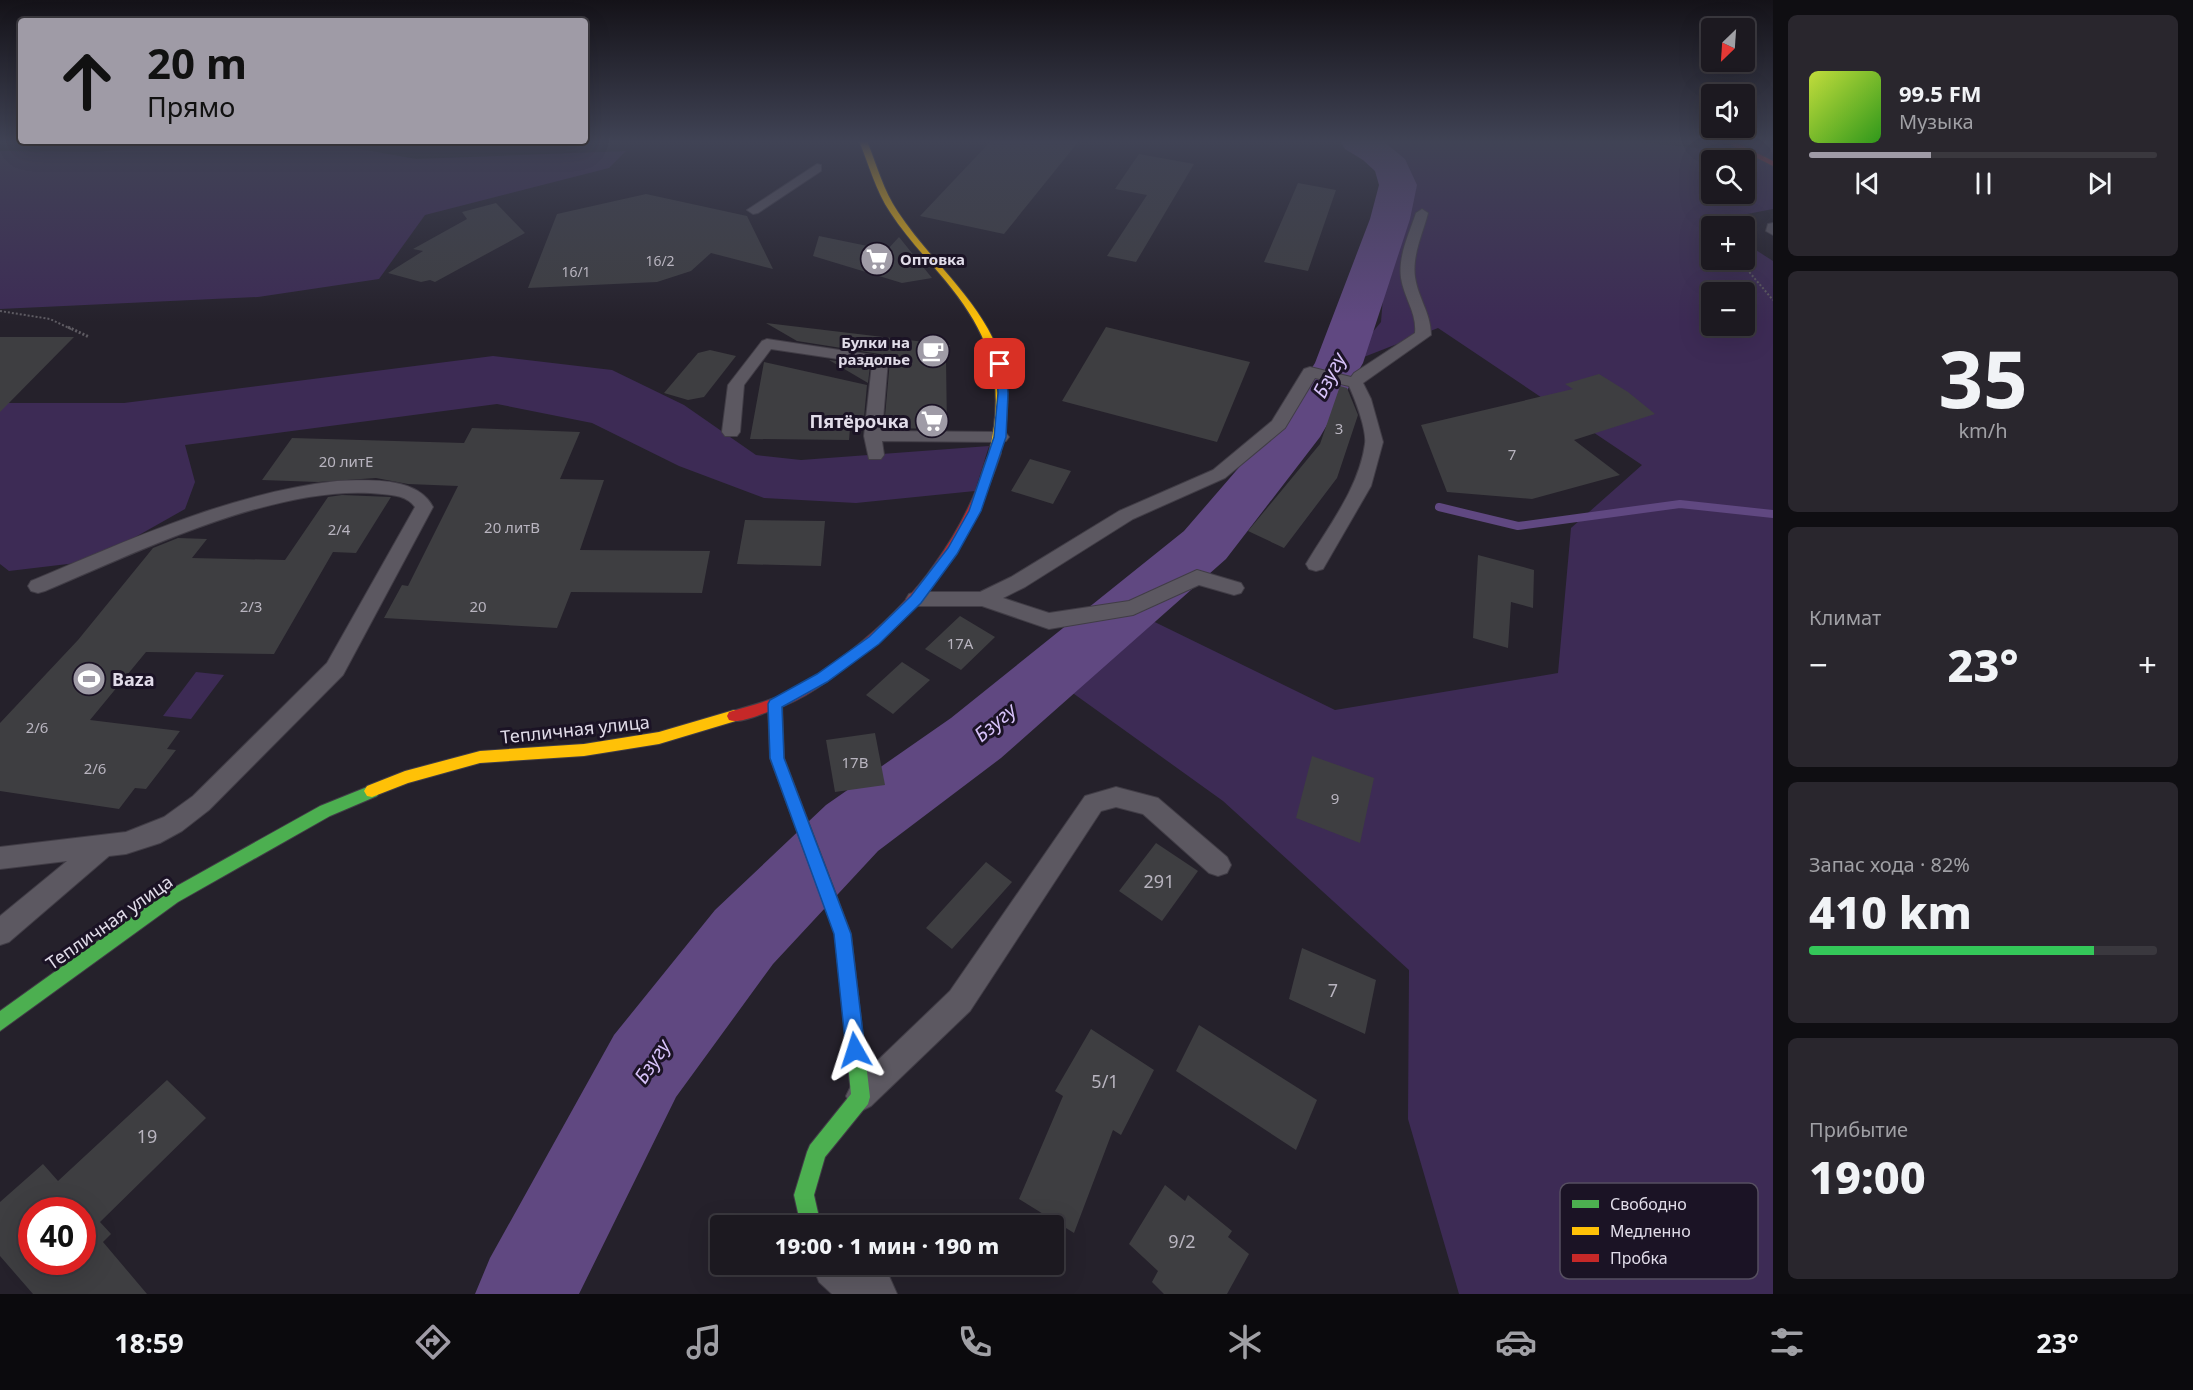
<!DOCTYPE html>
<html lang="ru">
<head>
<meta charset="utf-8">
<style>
	body { margin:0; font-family:"Noto Sans",sans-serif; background:#29262d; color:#f1f3f6; height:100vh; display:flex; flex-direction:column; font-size:22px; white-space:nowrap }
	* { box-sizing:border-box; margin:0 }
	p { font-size:20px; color:#a0a0a5 }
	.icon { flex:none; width:33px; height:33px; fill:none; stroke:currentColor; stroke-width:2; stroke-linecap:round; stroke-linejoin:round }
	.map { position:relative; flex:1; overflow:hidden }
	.drawer { display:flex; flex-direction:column; gap:15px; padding:15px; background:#0f0e12; width:420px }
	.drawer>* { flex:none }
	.guide { position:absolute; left:18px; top:18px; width:570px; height:126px; border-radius:6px; box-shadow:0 6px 24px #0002,0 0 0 2px #3a383e; background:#9f9ba6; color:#111; overflow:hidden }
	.needle { width:39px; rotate:205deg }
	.buttons { position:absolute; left:1701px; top:18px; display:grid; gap:12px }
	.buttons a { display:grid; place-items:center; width:54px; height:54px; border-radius:6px; background:#1c1920; box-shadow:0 6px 24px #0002,0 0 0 2px #3a383e; font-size:30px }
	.speed { position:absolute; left:18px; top:1197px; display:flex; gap:12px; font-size:30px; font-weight:700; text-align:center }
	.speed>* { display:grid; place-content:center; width:78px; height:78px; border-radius:50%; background:#1c1920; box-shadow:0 6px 24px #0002,0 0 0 2px #3a383e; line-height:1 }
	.speed .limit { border:9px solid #d22; background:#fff; color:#111 }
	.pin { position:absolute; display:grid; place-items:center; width:51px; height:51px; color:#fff; margin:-26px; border-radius:12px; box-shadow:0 3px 9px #0006 }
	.me { position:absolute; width:66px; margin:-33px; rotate:354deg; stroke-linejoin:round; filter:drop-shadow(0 0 4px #0008) }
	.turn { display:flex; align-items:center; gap:21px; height:126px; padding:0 30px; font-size:27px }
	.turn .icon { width:78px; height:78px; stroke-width:2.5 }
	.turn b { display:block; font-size:42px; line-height:51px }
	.big { font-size:45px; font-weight:800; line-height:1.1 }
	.drawer .tile { flex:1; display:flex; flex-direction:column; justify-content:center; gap:9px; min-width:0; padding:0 21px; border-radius:9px; background:#29262d }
	.drawer .dial { align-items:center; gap:0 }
	.dial b { font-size:78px; line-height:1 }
	.song { display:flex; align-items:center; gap:18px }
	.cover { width:72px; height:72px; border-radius:9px; background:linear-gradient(135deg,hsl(70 70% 55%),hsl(110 70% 35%)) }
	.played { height:6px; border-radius:3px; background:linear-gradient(90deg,#9f9ba6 35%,#3a383e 35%) }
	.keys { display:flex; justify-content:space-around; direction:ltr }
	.heat { display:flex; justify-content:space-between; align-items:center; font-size:33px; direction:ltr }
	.charge { height:9px; border-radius:4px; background:linear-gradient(90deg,#34c759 82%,#3a383e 0) }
	.trip { position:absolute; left:710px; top:1215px; width:354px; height:60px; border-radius:6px; background:#1c1920; box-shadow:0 6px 24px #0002,0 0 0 2px #3a383e; font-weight:800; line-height:60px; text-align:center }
	.tabs { display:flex; height:96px; justify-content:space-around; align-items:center; background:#0b0a0d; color:#a0a0a5 }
	.tabs .icon { width:42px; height:42px }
	.tabs .on { color:#9f9ba6 }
	.tabs b { font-size:27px; color:#f1f3f6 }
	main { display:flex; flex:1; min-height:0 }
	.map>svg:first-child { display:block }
	.green { fill:#3d2b55; fill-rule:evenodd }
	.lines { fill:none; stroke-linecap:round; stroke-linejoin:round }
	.stream { stroke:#604881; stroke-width:8 }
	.river { fill:#604881; fill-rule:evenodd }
	.building { fill:#3e3e41; fill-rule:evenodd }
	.lane-casing { stroke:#413d46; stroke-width:2 }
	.street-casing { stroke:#413d46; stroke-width:2 }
	.fast-casing { stroke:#413d46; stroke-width:2 }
	.slow-casing { stroke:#413d46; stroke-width:2 }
	.jam-casing { stroke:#413d46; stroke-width:2 }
	.path-far1 { stroke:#5f5c63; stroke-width:2; stroke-dasharray:2 2; stroke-linecap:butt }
	.path { stroke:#5f5c63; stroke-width:3; stroke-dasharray:2 2; stroke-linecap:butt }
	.lane { fill:#5c5861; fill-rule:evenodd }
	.street { fill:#5c5861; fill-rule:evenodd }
	.fast { fill:#4caf50; fill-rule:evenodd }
	.slow { fill:#ffc107; fill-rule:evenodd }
	.jam { fill:#c62828; fill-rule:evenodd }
	.route { fill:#1a73e8; stroke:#114b97; stroke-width:1.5 }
	.labels { text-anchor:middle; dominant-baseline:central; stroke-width:6; stroke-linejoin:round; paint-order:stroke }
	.far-number-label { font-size:14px; fill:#b8b4bf }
	.far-poi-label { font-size:15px; font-weight:bold; fill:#e1dce9; stroke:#1b1325; text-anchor:start }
	.number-label { font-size:15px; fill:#b8b4bf }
	.poi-label { font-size:18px; font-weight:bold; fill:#e1dce9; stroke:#1b1325; text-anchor:end }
	.street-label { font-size:18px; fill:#e1dce9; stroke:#1b1325 }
	.near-number-label { font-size:18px; fill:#b8b4bf }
	.water-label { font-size:20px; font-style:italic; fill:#d7c2f9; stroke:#1b1325 }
	.key { fill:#1b1325; stroke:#564f60; stroke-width:1.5 }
	.key-label { font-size:16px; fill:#e1dce9 }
</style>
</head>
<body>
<main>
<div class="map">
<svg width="1773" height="1294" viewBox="0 0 1773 1294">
	<rect width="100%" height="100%" fill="#25212b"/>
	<g class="green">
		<path d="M210,141L321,142L416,159L626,151L609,168L425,215L379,279L258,297L0,309V151L96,152Z"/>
		<path d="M1372,141H1627L1726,151L1708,141H1773V209L1711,221L1719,226H1712V260H1744L1745,243L1773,261V1294H1459L1408,1119L1409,970L1223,801L1031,663L1124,607L1335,710L1558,673L1571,528L1642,465L1438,328L1346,364L1381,322L1395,152ZM1712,160H1744V194H1712ZM1712,292H1744V326H1712Z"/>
		<path d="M493,356L612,370L684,405L756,455L801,460L989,446L975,491L856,503L764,498L679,466L592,423L497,404L185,445L195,482L185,509L93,561L9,571L0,564V403H124Z"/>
		<path d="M196,672L224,675L191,719L163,716Z"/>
	</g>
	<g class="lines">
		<path class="stream" d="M1439,507L1518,526L1680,504L1773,514"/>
		<path class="river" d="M1340,141H1383L1405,159L1417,185L1410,219L1363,363L1320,437L1226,559L1001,758L878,851L773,964L676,1097L579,1294H475L490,1258L614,1035L715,910L826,805L951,718L1184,531L1274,427L1315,363L1370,219L1379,185L1375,171L1363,160L1345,149Z"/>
	</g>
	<g class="building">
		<path d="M991,141H1079L1004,234L920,216Z"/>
		<path d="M1139,154L1194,164L1136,262L1107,256L1147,195L1115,189Z"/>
		<path d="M1298,183L1336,190L1308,271L1264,262Z"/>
		<path d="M646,194L747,216L773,269L711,253L691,271L657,282L528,288L557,214Z"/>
		<path d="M496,203L525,233L435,282L430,280L421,282L388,273L423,251L413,249L467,219L462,212Z"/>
		<path d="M819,236L887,250L899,237L932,278L902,283L813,256Z"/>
		<path d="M766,323L950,345L946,360L947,429L884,428L890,360L886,355L797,341Z"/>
		<path d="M1106,327L1250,362L1217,442L1062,401Z"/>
		<path d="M0,337H74L0,412Z"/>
		<path d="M710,350L736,356L704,397L688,400L664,393L698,353Z"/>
		<path d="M829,360L870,366L868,383Z"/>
		<path d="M764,362L867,385L863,428H850L849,440L750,439Z"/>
		<path d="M1599,374L1628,392L1655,414L1574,440L1620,475L1532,499L1447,492L1421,425L1573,389L1565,384Z"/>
		<path d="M1340,386L1347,388L1358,415L1337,478L1284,548L1248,531L1320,444Z"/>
		<path d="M472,428L580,432L560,479L604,480L580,550L710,551L702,593L571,592L557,628L384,618L402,585L408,586L458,486L408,484L376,478L318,482L262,480L292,438L464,443Z"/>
		<path d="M1030,459L1071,471L1053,504L1011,491Z"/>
		<path d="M342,495L391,497L356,553L333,552L274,654L146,652L90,720L180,731L167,749L176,750L146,789L135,788L119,809L0,791V723L78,640L153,548L178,538L207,539L192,558L285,560L328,497Z"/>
		<path d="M745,520L825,521L821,566L737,564Z"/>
		<path d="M1478,555L1534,570L1533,608L1511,602L1508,648L1473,638Z"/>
		<path d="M960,616L995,637L961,670L925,649Z"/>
		<path d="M902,662L930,680L893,714L866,695Z"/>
		<path d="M875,733L885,785L835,792L826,740Z"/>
		<path d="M1312,756L1374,778L1360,843L1296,818Z"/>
		<path d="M1156,843L1198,871L1162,921L1119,891Z"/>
		<path d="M986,862L1012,882L952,949L926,928Z"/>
		<path d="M1302,948L1376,980L1365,1034L1289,999Z"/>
		<path d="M1199,1025L1317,1100L1296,1150L1176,1071Z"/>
		<path d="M1091,1029L1154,1070L1121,1135L1113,1130L1074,1233L1019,1199L1063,1096L1055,1091Z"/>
		<path d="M167,1080L206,1118L100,1222L111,1234L103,1242L147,1294H33L0,1256V1202L43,1164L58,1181ZM32,1210H82V1262H32Z"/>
		<path d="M1165,1185L1185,1201L1188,1195L1232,1231L1228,1237L1249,1254L1227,1294H1164L1152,1282L1158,1271L1129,1244Z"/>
	</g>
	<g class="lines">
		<defs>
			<g id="lane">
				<path d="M817,164L821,165V171L758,213L753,214L747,210Z"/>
				<path d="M1422,209L1428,213C1423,233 1412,255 1415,277C1418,298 1431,313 1431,335L1363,383L1371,399L1383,442L1371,486L1323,569L1316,571L1309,569L1306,564C1328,527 1359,488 1365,444C1367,430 1355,399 1349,386L1315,378L1285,428L1225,478L1133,519L1025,587L1003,598L1049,613L1129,601L1197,570L1241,583L1244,588L1241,593L1234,595L1199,585L1133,615L1049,629L982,606H916L909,604L906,599L909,594L916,592H980L1011,577L1119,511L1213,470L1272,421L1304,369L1310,367L1351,377L1354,373L1415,333C1417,313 1404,298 1401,278C1398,256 1409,234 1416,213Z"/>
				<path d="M1773,223V235L1766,231L1768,224Z"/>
				<path d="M767,339L886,357L888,360L882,431L1000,432L1006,433L1009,437L1006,441L1000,442L882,441L884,455L881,459H869L864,436L872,364L771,349L744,385L740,432L737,436H725L722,432L728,385L762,341Z"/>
				<path d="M337,481C367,480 417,476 433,507L343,675L209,810L182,831L160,843L126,854L109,856L9,942L0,945V916L67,861L0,869V847L126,832L164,817L193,796L327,663L415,507C407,496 394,495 382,494C280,482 138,552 45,591L38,593L31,591L28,586L31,581C129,540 230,493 337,481Z"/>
				<path d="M1116,787L1158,798L1227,857L1231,865L1227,873L1218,876L1209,873L1143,814L1116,807L1101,811L970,1011L871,1106L861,1111L851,1106L846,1096L851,1086L950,991L1085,796Z"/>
			</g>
			<path id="street" d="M812,1264H876L889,1276L897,1294H832L819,1282Z"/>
			<g id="fast">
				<path d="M775,698L780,700L782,704L784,758L851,934L870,1097L868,1104L825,1157L814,1195L821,1226H801L794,1195L807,1152L810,1145L851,1094L835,934L770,758L768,704L770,700Z"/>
				<path d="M372,785L377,786L380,791L377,796L330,816L178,902L0,1031V1011L166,892L320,806Z"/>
			</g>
			<g id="slow">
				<path d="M859,141H867C877,165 883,190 898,212C940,276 1014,324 1007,411C1006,425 1005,442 999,455H991L989,453C1007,377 989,331 939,273C922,253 904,234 890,212C876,191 869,165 859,141Z"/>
				<path d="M734,710L739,712L741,716L739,720L659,744L584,756L480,763L408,783L372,797L367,796L364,791L367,786L405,771L480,751L584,744L659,732Z"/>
			</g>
			<g id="jam">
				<path d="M1723,141H1733L1773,161V166Z"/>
				<path d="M995,450L1001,453C972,540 927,603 855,660C830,680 804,700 773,710C761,714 741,724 729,720L727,716L729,712C745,707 762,703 777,697C832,673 900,614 934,565C952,540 967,514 978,485C982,476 985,453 995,450Z"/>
			</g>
		</defs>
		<use href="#lane" class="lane-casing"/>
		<use href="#street" class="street-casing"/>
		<use href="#fast" class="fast-casing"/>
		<use href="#slow" class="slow-casing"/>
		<use href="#jam" class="jam-casing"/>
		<g class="path-far1">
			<path d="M1739,260L1773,300"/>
			<path d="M0,311L50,319L71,329"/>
		</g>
		<path class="path" d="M68,327L89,337"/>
		<use href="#lane" class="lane"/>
		<use href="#street" class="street"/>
		<use href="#fast" class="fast"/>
		<use href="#slow" class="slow"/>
		<use href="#jam" class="jam"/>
	</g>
	<linearGradient id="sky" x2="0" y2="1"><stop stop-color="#141218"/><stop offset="0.44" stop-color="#404355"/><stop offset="1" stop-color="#404355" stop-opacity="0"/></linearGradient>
	<rect width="1773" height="322" fill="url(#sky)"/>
	<path class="route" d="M996,361L1005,364L1008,393L1006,437L981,511L957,554L921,603L879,644L827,682L782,707L784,758L851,934L865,1050L862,1057L855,1059L849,1057L846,1050L834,934L770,758L768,704L770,700L817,674L869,637L911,596L948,548L969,511L994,437L998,393Z"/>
	<defs>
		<symbol id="supermarket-disc" viewBox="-11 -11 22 22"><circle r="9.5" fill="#9f9ba6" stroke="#1b1325"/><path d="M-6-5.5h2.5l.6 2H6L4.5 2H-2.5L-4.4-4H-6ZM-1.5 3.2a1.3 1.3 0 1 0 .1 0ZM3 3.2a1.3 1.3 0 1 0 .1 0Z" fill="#fff"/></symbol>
		<symbol id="cafe-disc" viewBox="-11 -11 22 22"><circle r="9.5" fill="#9f9ba6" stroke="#1b1325"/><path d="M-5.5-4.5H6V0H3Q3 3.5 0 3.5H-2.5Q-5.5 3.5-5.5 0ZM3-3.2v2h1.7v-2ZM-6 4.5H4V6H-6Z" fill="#fff"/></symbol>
		<symbol id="stadium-disc" viewBox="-11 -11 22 22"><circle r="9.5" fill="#9f9ba6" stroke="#1b1325"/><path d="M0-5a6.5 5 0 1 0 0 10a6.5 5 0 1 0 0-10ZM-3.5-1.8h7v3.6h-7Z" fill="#fff"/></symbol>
	</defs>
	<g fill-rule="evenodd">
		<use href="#supermarket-disc" x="858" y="240" width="38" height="38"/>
		<use href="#cafe-disc" x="914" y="332" width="38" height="38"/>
		<use href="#supermarket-disc" x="913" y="402" width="38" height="38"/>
		<use href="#stadium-disc" x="70" y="660" width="38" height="38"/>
	</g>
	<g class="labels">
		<g class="far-number-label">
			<text x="660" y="260">16/2</text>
			<text x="576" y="271">16/1</text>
		</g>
		<g class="far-poi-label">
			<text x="900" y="259">Оптовка</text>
			<text x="910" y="342" text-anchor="end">Булки на<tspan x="910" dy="17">раздолье</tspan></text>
		</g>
		<g class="number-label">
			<text x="1339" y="428">3</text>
			<text x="1512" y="454">7</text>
			<text x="346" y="461">20 литЕ</text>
			<text x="512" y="527">20 литВ</text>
			<text x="339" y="529">2/4</text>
			<text x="251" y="606">2/3</text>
			<text x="478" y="606">20</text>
			<text x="960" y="643">17А</text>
			<text x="37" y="727">2/6</text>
			<text x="855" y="762">17В</text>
			<text x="95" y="768">2/6</text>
			<text x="1335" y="798">9</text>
		</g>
		<g class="poi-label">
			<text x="909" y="421">Пятёрочка</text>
			<text x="112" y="679" text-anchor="start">Baza</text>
		</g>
		<g class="street-label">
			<text transform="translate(575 729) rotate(-6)">Тепличная улица</text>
			<text transform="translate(109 922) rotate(-35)">Тепличная улица</text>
		</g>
		<g class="near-number-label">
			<text x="1159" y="881">291</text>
			<text x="1333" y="990">7</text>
			<text x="1105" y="1081">5/1</text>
			<text x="147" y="1136">19</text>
			<text x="1182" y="1241">9/2</text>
		</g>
		<g class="water-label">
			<text transform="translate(1329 375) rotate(-62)">Бзугу</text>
			<text transform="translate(995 722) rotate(-40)">Бзугу</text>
			<text transform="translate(652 1061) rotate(-56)">Бзугу</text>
		</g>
	</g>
	<rect x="1560" y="1183" width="198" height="96" rx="9" class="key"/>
	<rect x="1572" y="1200" width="27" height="8" fill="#4caf50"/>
	<rect x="1572" y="1227" width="27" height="8" fill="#ffc107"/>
	<rect x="1572" y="1254" width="27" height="8" fill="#c62828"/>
	<g class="key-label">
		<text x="1610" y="1210">Свободно</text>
		<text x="1610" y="1237">Медленно</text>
		<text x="1610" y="1264">Пробка</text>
	</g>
</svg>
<div class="buttons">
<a><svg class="needle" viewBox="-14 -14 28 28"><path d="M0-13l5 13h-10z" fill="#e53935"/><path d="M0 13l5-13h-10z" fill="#a0a0a5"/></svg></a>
<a><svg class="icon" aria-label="sound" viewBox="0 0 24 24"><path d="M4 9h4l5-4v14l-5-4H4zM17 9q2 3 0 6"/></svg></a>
<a><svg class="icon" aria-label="search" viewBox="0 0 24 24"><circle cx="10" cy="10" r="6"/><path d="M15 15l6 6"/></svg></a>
<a>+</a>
<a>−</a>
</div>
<div class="speed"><div class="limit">40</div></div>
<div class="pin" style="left:1000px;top:364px;background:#d93025"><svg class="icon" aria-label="arrive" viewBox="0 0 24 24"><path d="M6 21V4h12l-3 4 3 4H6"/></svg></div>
<svg class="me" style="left:855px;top:1050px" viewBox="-20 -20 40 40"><path d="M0-17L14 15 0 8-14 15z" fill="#1a73e8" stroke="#fff" stroke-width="4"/></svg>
<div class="trip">19:00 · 1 мин · 190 m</div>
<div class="guide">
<div class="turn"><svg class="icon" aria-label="ahead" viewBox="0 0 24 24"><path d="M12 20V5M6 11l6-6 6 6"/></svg><div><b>20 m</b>Прямо</div></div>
</div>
</div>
<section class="drawer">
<div class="tile">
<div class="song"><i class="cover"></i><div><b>99.5 FM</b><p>Музыка</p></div></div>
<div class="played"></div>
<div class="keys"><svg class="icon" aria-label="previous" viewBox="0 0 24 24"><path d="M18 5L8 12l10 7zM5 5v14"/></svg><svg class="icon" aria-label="pause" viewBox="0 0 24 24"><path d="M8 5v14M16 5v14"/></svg><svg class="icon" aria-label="next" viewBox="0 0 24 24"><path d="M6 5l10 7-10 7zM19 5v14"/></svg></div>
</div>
<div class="tile dial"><b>35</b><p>km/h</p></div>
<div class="tile"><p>Климат</p>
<div class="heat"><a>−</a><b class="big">23°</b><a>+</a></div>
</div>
<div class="tile"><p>Запас хода · 82%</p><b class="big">410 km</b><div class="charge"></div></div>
<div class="tile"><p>Прибытие</p><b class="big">19:00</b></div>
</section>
</main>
<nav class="tabs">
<b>18:59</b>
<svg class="icon on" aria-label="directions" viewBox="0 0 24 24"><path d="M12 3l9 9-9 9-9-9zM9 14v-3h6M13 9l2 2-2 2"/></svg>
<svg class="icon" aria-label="music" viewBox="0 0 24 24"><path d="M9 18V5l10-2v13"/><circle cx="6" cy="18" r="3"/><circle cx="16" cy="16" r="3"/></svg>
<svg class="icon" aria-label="phone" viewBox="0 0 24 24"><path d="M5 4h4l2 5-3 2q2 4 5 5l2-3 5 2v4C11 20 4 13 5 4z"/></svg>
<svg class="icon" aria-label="climate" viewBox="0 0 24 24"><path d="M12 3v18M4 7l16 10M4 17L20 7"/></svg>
<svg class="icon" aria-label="car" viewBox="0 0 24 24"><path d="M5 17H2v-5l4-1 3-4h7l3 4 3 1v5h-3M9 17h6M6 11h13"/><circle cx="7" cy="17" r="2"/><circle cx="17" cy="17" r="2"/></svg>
<svg class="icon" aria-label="filters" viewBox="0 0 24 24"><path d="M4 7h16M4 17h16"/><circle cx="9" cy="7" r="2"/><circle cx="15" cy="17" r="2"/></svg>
<b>23°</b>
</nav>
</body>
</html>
